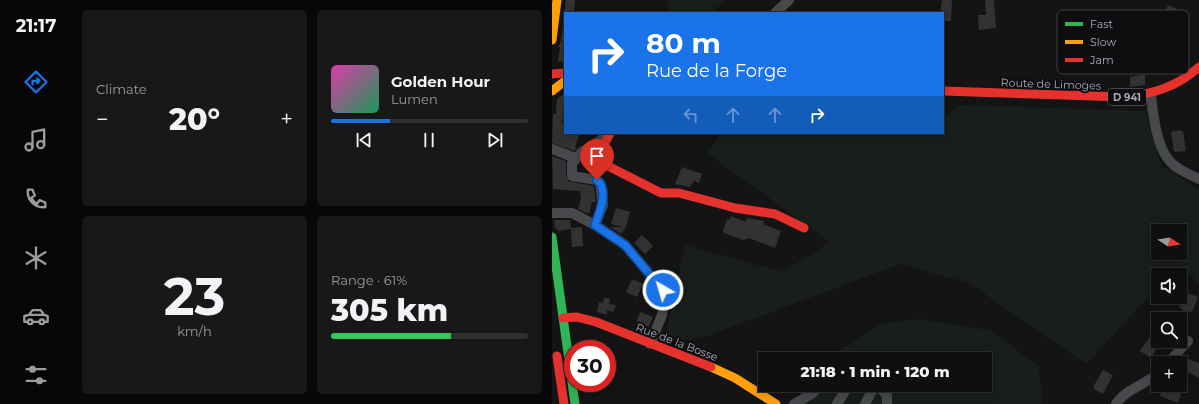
<!DOCTYPE html>
<html lang="en">
<head>
<meta charset="utf-8">
<style>
	body { margin:0; font-family:Montserrat,sans-serif; background:#181818; color:#f1f3f6; height:100vh; display:flex; flex-direction:column; font-size:15px; white-space:nowrap }
	* { box-sizing:border-box; margin:0 }
	p { font-size:13px; color:#9b9c9e }
	.icon { flex:none; width:22px; height:22px; fill:none; stroke:currentColor; stroke-width:2; stroke-linecap:round; stroke-linejoin:round }
	.map { position:relative; flex:1; overflow:hidden }
	.sheet { display:flex; flex-direction:column; gap:10px; padding:10px; background:#080808; width:480px }
	.sheet>* { flex:none }
	.banner { position:absolute; left:12px; top:12px; width:380px; height:122px; border-radius:0px; box-shadow:0 2px 10px #0003,0 0 0 1px #2f2f2f; background:#1a73e8; color:#fff; overflow:hidden }
	.needle { width:26px; rotate:102deg }
	.buttons { position:absolute; left:599px; top:224px; display:grid; gap:8px }
	.buttons a { display:grid; place-items:center; width:36px; height:36px; border-radius:0px; background:#0f0f0f; box-shadow:0 2px 10px #0003,0 0 0 1px #2f2f2f; font-size:20px }
	.speed { position:absolute; left:12px; top:340px; display:flex; gap:8px; font-size:20px; font-weight:700; text-align:center }
	.speed>* { display:grid; place-content:center; width:52px; height:52px; border-radius:50%; background:#0f0f0f; box-shadow:0 2px 10px #0003,0 0 0 1px #2f2f2f; line-height:1 }
	.speed .limit { border:6px solid #d22; background:#fff; color:#111 }
	.pin { position:absolute; display:grid; place-items:center; width:34px; height:34px; color:#fff; margin:-41px -17px; border-radius:50% 50% 50% 0; rotate:-45deg; box-shadow:0 0 4px #0007 }
	.pin .icon { rotate:45deg }
	.me { position:absolute; width:44px; margin:-22px; rotate:322deg; stroke-linejoin:round; filter:drop-shadow(0 0 3px #0008) }
	.turn { display:flex; align-items:center; gap:14px; height:84px; padding:0 16px; font-size:18px }
	.turn .icon { width:52px; height:52px; stroke-width:2.5 }
	.turn b { display:block; font-size:28px; line-height:34px }
	.lanes { display:flex; align-items:center; height:38px; padding:0 16px; background:#0003; justify-content:center; gap:20px; direction:ltr }
	.lanes .off { opacity:.35 }
	.big { font-size:30px; font-weight:800; line-height:1.1 }
	.sheet .widget { flex:1; display:flex; flex-direction:column; justify-content:center; gap:6px; min-width:0; padding:0 14px; border-radius:6px; background:#181818 }
	.sheet .dial { align-items:center; gap:0 }
	.dial b { font-size:52px; line-height:1 }
	.song { display:flex; align-items:center; gap:12px }
	.cover { width:48px; height:48px; border-radius:6px; background:linear-gradient(135deg,hsl(320 70% 55%),hsl(150 70% 35%)) }
	.played { height:4px; border-radius:2px; background:linear-gradient(90deg,#1a73e8 30%,#2f2f2f 30%) }
	.keys { display:flex; justify-content:space-around; direction:ltr }
	.heat { display:flex; justify-content:space-between; align-items:center; font-size:22px; direction:ltr }
	.charge { height:6px; border-radius:3px; background:linear-gradient(90deg,#34c759 61%,#2f2f2f 0) }
	.sheet .tiles { flex:1; display:grid; gap:10px; grid-template-columns:repeat(2,1fr) }
	.trip { position:absolute; left:206px; top:352px; width:234px; height:40px; border-radius:0px; background:#0f0f0f; box-shadow:0 2px 10px #0003,0 0 0 1px #2f2f2f; font-weight:800; line-height:40px; text-align:center }
	main { display:flex; flex:1; min-height:0 }
	.menu { display:flex; flex-direction:column; width:72px; justify-content:space-around; align-items:center; background:#060606; color:#9b9c9e }
	.menu .icon { width:28px; height:28px }
	.menu .active { color:#1a73e8 }
	.menu b { font-size:18px; color:#f1f3f6 }
	.map>svg:first-child { display:block }
	.green { fill:#181e19; fill-rule:evenodd }
	.building { fill:#313234 }
	.lines { fill:none; stroke-linecap:round; stroke-linejoin:round }
	.street { stroke:#48494d; stroke-width:10 }
	.fast { stroke:#30b455; stroke-width:9 }
	.slow { stroke:#ff9f0a; stroke-width:9 }
	.jam { stroke:#e5322d; stroke-width:9 }
	.route-casing { stroke:#114b97; stroke-width:10 }
	.route { stroke:#1a73e8; stroke-width:7 }
	.labels { text-anchor:middle; dominant-baseline:central; stroke-width:4; stroke-linejoin:round; paint-order:stroke }
	.shield { fill:#0e0e10; stroke:#777c84; stroke-width:1 }
	.shield-label { font-size:10px; font-weight:bold; fill:#a4abb6 }
	.street-label { font-size:11px; fill:#a4abb6; stroke:#0e0e10 }
	.key { fill:#0e0e10; stroke:#3b3d42; stroke-width:1 }
	.key-label { font-size:11px; fill:#a4abb6 }
</style>
</head>
<body>
<main>
<nav class="menu">
<b>21:17</b>
<svg class="icon active" aria-label="directions" viewBox="0 0 24 24"><path d="M12 3l9 9-9 9-9-9zM9 14v-3h6M13 9l2 2-2 2"/></svg>
<svg class="icon" aria-label="music" viewBox="0 0 24 24"><path d="M9 18V5l10-2v13"/><circle cx="6" cy="18" r="3"/><circle cx="16" cy="16" r="3"/></svg>
<svg class="icon" aria-label="phone" viewBox="0 0 24 24"><path d="M5 4h4l2 5-3 2q2 4 5 5l2-3 5 2v4C11 20 4 13 5 4z"/></svg>
<svg class="icon" aria-label="climate" viewBox="0 0 24 24"><path d="M12 3v18M4 7l16 10M4 17L20 7"/></svg>
<svg class="icon" aria-label="car" viewBox="0 0 24 24"><path d="M5 17H2v-5l4-1 3-4h7l3 4 3 1v5h-3M9 17h6M6 11h13"/><circle cx="7" cy="17" r="2"/><circle cx="17" cy="17" r="2"/></svg>
<svg class="icon" aria-label="filters" viewBox="0 0 24 24"><path d="M4 7h16M4 17h16"/><circle cx="9" cy="7" r="2"/><circle cx="15" cy="17" r="2"/></svg>
</nav>
<section class="sheet">
<div class="tiles">
<div class="widget"><p>Climate</p>
<div class="heat"><a>−</a><b class="big">20°</b><a>+</a></div>
</div>
<div class="widget">
<div class="song"><i class="cover"></i><div><b>Golden Hour</b><p>Lumen</p></div></div>
<div class="played"></div>
<div class="keys"><svg class="icon" aria-label="previous" viewBox="0 0 24 24"><path d="M18 5L8 12l10 7zM5 5v14"/></svg><svg class="icon" aria-label="pause" viewBox="0 0 24 24"><path d="M8 5v14M16 5v14"/></svg><svg class="icon" aria-label="next" viewBox="0 0 24 24"><path d="M6 5l10 7-10 7zM19 5v14"/></svg></div>
</div>
<div class="widget dial"><b>23</b><p>km/h</p></div>
<div class="widget"><p>Range · 61%</p><b class="big">305 km</b><div class="charge"></div></div>
</div>
</section>
<div class="map">
<svg width="647" height="404" viewBox="0 0 647 404">
	<rect width="100%" height="100%" fill="#141414"/>
	<g class="green">
		<path d="M115,0H172L161,13H118Z"/>
		<path d="M407,105L593,111L610,166L647,189V283L626,266L617,275H606V287L534,364L417,283L348,264L155,336L112,344L133,245L231,272L278,242L156,154L168,133H391V119ZM606,231H628V253H606Z"/>
		<path d="M367,319L437,330L487,366L490,404H245L251,385H433V359H274L329,324Z"/>
	</g>
	<g class="building">
		<path d="M14,0H23L22,13H13V62L6,61L8,47H6L9,41Z"/>
		<path d="M390,0H400L399,21H391V13H388Z"/>
		<path d="M433,0H442L444,28L427,30L426,15H434Z"/>
		<path d="M616,5L627,10L621,25L618,24L617,28L608,24Z"/>
		<path d="M593,74V85L578,87V77Z"/>
		<path d="M13,93L10,124L13,125V133H22L27,136L23,147L25,148L22,151L0,143L1,114H4L5,99Z"/>
		<path d="M629,130V132L631,131L634,151L622,152L619,132Z"/>
		<path d="M0,156L14,161V176L16,181L42,186L44,202H40L37,214L26,209L29,199L28,191L1,189Z"/>
		<path d="M130,167L150,174L147,183L142,181L138,187L123,184Z"/>
		<path d="M64,208L78,212L74,227L69,234L58,227H70L59,224Z"/>
		<path d="M179,216L194,222L195,218L212,221L211,224L229,231L223,248L197,238L191,240L172,233L171,230L175,220H177Z"/>
		<path d="M2,220H18L19,229L7,231L3,228Z"/>
		<path d="M30,227L31,246L20,247L19,228Z"/>
		<path d="M90,235L101,246L93,254L82,243Z"/>
		<path d="M80,279L91,284L85,297L74,292Z"/>
		<path d="M633,292L646,297L640,312L632,311L627,307Z"/>
		<path d="M52,298H58L57,304L64,305L61,312L55,310V315L45,312L47,302L51,303Z"/>
		<path d="M88,312L101,317L96,328L84,323Z"/>
		<path d="M599,335L609,341L599,358L588,351Z"/>
		<path d="M633,358L647,363V378L628,368Z"/>
		<path d="M551,370L561,375L551,394L543,390L541,387Z"/>
		<path d="M617,385L631,388L626,403L608,396L611,387L616,389Z"/>
	</g>
	<g class="lines">
		<g class="street">
			<path d="M223,13L237,0"/>
			<path d="M599,94C600,111 605,146 616,159C623,169 637,174 647,179"/>
			<path d="M0,149L23,158"/>
			<path d="M0,213H20L43,225L73,245L111,290L112,302L110,315L98,344"/>
			<path d="M43,225L51,205L48,183L45,180L20,176V163L31,151L57,135"/>
			<path d="M616,363L636,341"/>
			<path d="M242,404L261,393L268,385"/>
			<path d="M285,404L297,385"/>
			<path d="M313,404L321,389L327,387L335,395V404"/>
			<path d="M564,404C573,390 593,384 606,374"/>
		</g>
		<path class="fast" d="M0,237L23,404"/>
		<g class="slow">
			<path d="M0,40L5,0"/>
			<path d="M0,91L13,81"/>
			<path d="M159,367L183,378L224,404"/>
		</g>
		<g class="jam">
			<path d="M0,74L13,73"/>
			<path d="M391,91L572,97C601,94 625,87 647,67"/>
			<path d="M58,133L48,153L50,163L109,193H127L183,208L223,214L252,228"/>
			<path d="M11,318L25,317L44,322L159,367"/>
			<path d="M5,356L12,404"/>
		</g>
	</g>
	<g class="lines">
		<defs>
			<path id="route" d="M45,180C57,190 48,212 43,225L73,245L111,290"/>
		</defs>
		<use href="#route" class="route-casing"/>
		<use href="#route" class="route"/>
	</g>
	<g class="labels">
		<rect class="shield" x="556" y="89" width="38" height="16" rx="3"/>
		<g class="shield-label">
			<text x="575" y="97">D 941</text>
		</g>
		<g class="street-label">
			<text transform="translate(499 84) rotate(2)">Route de Limoges</text>
			<text transform="translate(125 342) rotate(21)">Rue de la Bosse</text>
		</g>
	</g>
	<rect x="505" y="10" width="132" height="64" rx="6" class="key"/>
	<rect x="513" y="22" width="18" height="4" fill="#30b455"/>
	<rect x="513" y="40" width="18" height="4" fill="#ff9f0a"/>
	<rect x="513" y="58" width="18" height="4" fill="#e5322d"/>
	<g class="key-label">
		<text x="538" y="28">Fast</text>
		<text x="538" y="46">Slow</text>
		<text x="538" y="64">Jam</text>
	</g>
</svg>
<div class="buttons">
<a><svg class="needle" viewBox="-14 -14 28 28"><path d="M0-13l5 13h-10z" fill="#e53935"/><path d="M0 13l5-13h-10z" fill="#9b9c9e"/></svg></a>
<a><svg class="icon" aria-label="sound" viewBox="0 0 24 24"><path d="M4 9h4l5-4v14l-5-4H4zM17 9q2 3 0 6"/></svg></a>
<a><svg class="icon" aria-label="search" viewBox="0 0 24 24"><circle cx="10" cy="10" r="6"/><path d="M15 15l6 6"/></svg></a>
<a>+</a>
</div>
<div class="speed"><div class="limit">30</div></div>
<div class="pin" style="left:45px;top:180px;background:#d93025"><svg class="icon" aria-label="arrive" viewBox="0 0 24 24"><path d="M6 21V4h12l-3 4 3 4H6"/></svg></div>
<svg class="me" style="left:111px;top:290px" viewBox="-20 -20 40 40"><circle r="17" fill="#1a73e8" stroke="#fff" stroke-width="3"/><path d="M0-11L8 9 0 5-8 9z" fill="#fff"/></svg>
<div class="trip">21:18 · 1 min · 120 m</div>
<div class="banner">
<div class="turn"><svg class="icon" aria-label="right" viewBox="0 0 24 24"><path d="M7 20v-9h11M14 6l5 5-5 5"/></svg><div><b>80 m</b>Rue de la Forge</div></div>
<div class="lanes"><svg class="icon off" aria-label="left" viewBox="0 0 24 24"><path d="M17 20v-9H6M10 6l-5 5 5 5"/></svg><svg class="icon off" aria-label="ahead" viewBox="0 0 24 24"><path d="M12 20V5M6 11l6-6 6 6"/></svg><svg class="icon off" aria-label="ahead" viewBox="0 0 24 24"><path d="M12 20V5M6 11l6-6 6 6"/></svg><svg class="icon" aria-label="right" viewBox="0 0 24 24"><path d="M7 20v-9h11M14 6l5 5-5 5"/></svg></div>
</div>
</div>
</main>
</body>
</html>
